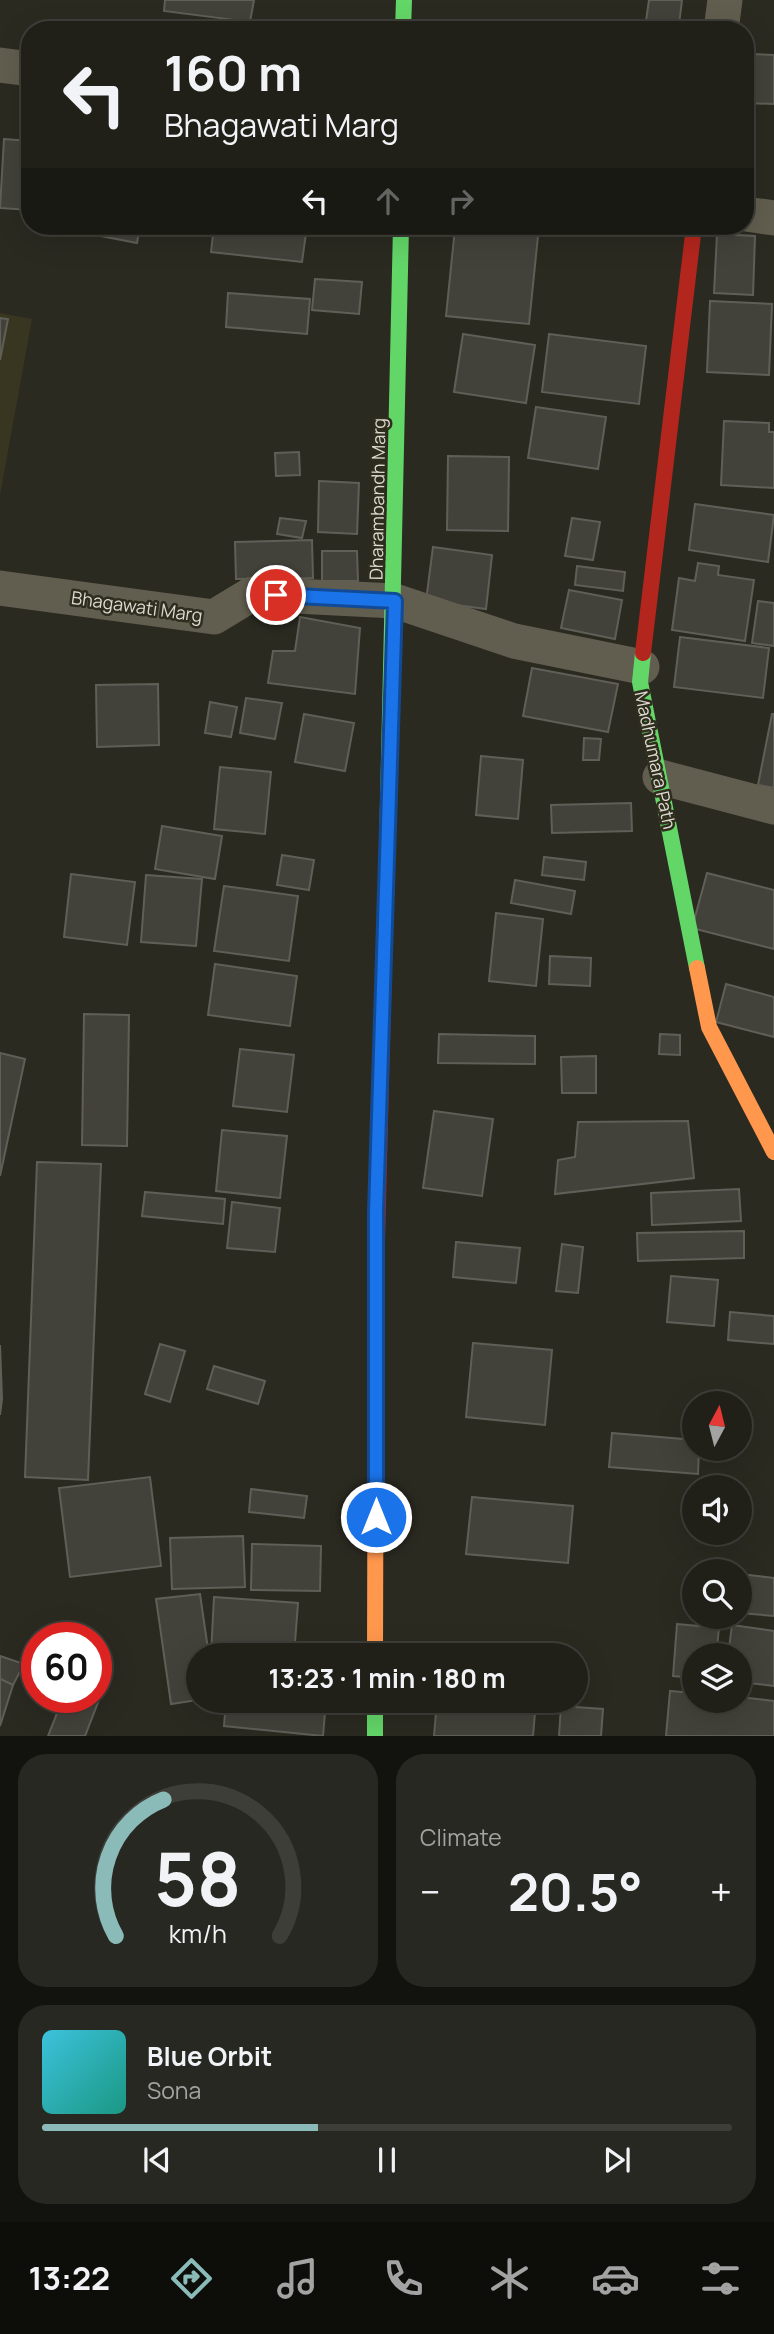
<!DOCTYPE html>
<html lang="en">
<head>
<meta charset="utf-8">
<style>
	body { margin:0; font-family:Manrope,sans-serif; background:#282822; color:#f1f3f6; height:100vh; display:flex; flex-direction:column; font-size:26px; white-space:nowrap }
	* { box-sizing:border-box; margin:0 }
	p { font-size:23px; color:#a2a3a2 }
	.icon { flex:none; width:38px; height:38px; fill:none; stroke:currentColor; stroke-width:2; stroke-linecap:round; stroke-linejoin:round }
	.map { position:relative; height:1736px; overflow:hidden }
	.sheet { display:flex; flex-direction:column; gap:18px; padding:18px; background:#12120e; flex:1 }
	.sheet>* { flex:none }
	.hud { position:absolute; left:21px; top:21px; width:733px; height:214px; border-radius:28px; box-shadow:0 7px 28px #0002,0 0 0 2px #3d3e38; background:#202019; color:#f1f3f6; overflow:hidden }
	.needle { width:46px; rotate:7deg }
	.controls { position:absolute; left:682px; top:1391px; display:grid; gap:14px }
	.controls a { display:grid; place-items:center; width:70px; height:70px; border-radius:50%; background:#202019; box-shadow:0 7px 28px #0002,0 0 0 2px #3d3e38; font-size:35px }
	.speed { position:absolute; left:21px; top:1622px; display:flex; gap:14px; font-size:35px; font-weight:700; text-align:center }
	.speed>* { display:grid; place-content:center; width:91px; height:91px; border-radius:50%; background:#202019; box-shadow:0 7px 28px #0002,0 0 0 2px #3d3e38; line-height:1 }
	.speed .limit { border:10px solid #d22; background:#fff; color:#111 }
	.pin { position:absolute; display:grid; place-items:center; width:60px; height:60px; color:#fff; margin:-30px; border:4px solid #fff; border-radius:50%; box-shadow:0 2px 7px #0007 }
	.me { position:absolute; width:77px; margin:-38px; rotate:0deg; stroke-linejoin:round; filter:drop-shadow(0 0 5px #0008) }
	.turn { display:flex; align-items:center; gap:24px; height:147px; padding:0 28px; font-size:32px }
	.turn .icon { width:91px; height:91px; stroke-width:2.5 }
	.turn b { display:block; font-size:49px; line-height:60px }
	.lanes { display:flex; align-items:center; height:66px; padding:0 28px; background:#0003; justify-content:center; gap:35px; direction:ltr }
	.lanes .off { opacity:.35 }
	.big { font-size:52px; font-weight:700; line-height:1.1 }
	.sheet .card { flex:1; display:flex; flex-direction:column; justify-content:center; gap:10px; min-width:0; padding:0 24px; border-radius:28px; background:#282822 }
	.sheet .dial { align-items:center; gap:0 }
	.dial svg { height:182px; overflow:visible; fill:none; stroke:#3d3e38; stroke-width:7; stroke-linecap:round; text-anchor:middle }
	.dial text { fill:#f1f3f6; stroke:none }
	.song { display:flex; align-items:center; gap:21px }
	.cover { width:84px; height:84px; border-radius:10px; background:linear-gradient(135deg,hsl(190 70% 55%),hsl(170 70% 35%)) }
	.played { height:7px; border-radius:4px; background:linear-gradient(90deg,#8bbbb9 40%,#3d3e38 40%) }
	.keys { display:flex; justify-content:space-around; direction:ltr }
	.heat { display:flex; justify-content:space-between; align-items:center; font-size:38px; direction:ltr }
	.sheet .tiles { flex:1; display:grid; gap:18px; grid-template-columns:1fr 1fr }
	.card:last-child { grid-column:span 2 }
	.trip { position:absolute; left:186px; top:1643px; width:402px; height:70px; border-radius:35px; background:#202019; box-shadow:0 7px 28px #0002,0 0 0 2px #3d3e38; font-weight:700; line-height:70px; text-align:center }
	.dock { display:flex; height:112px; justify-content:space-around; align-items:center; background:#0d0d0a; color:#a2a3a2 }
	.dock .icon { width:49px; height:49px }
	.dock .active { color:#8bbbb9 }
	.dock b { font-size:32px; color:#f1f3f6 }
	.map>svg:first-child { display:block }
	.built { fill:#383520 }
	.building { fill:#42413a; stroke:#605f57; stroke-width:2 }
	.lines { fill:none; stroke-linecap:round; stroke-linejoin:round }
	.street { stroke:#615e4f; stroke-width:35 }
	.fast { stroke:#63d668; stroke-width:16 }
	.slow { stroke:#ff974d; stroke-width:16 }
	.jam { stroke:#b3261e; stroke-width:16 }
	.route-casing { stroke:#114b97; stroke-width:18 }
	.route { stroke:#1a73e8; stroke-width:12 }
	.labels { text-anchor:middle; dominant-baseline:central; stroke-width:5; stroke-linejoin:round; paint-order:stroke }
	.street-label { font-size:18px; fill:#dddbd1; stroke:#2f2d1d }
</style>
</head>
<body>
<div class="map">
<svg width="774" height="1736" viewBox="0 0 774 1736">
	<rect width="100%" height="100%" fill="#2b2a21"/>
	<path class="built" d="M0,313L32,319L0,495Z"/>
	<g class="building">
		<path d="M165,0H254L250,22L164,11Z"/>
		<path d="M649,0H682L679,25L646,21Z"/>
		<path d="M749,54L774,55V104L746,103Z"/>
		<path d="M4,139L30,141V210L0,208Z"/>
		<path d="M76,226H140L137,243L75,231Z"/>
		<path d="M214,226H307L302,262L211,252Z"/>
		<path d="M455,228L538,236L529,324L446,316Z"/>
		<path d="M717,234L755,236L753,295L714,293Z"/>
		<path d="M315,279L362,282L359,314L312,310Z"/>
		<path d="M228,293L310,299L307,334L226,327Z"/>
		<path d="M710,301L772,304L769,375L707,372Z"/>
		<path d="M0,318L8,319L0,360Z"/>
		<path d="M463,334L535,345L526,403L454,392Z"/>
		<path d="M549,334L646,346L639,404L542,392Z"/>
		<path d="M536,407L606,417L598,469L528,458Z"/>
		<path d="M724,421L769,423V432H774V488L721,485Z"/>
		<path d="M299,452L300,475L276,476L275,453Z"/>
		<path d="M448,456L509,457L508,531L447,530Z"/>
		<path d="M319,481L359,483L357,534L318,532Z"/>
		<path d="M695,504L774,515L768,562L689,550Z"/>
		<path d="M280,518L306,521L302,538L277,534Z"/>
		<path d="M572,518L600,522L593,560L565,556Z"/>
		<path d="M312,540L313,578L236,579L235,542Z"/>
		<path d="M433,547L492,555L486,609L426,601Z"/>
		<path d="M322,551H357L358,581H322Z"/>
		<path d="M698,563L719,566L718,575L754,580L745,641L672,630L679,578L695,581Z"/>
		<path d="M577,566L625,572L623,591L575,585Z"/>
		<path d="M569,590L622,600L615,639L561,628Z"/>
		<path d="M758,601L774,603V646L752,643Z"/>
		<path d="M300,617L360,628L355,694L268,683L273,651H295Z"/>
		<path d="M680,637L769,648L763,698L674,687Z"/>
		<path d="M532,668L618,684L608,732L523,716Z"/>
		<path d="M158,684L159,745L97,747L96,685Z"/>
		<path d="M246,698L282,703L275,739L240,733Z"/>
		<path d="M210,702L237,707L231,737L205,733Z"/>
		<path d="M304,714L354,723L345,771L295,762Z"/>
		<path d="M772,714H774V788L758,785Z"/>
		<path d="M584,738L601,739L599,760H583Z"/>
		<path d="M481,756L523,760L518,819L476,815Z"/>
		<path d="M220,767L271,772L265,834L214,829Z"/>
		<path d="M631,803L632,831L552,833L551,805Z"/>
		<path d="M162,826L222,836L215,879L155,869Z"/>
		<path d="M282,855L314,860L309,890L277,885Z"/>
		<path d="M544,857L586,862L584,880L542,875Z"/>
		<path d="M707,873L774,890V949L692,928Z"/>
		<path d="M71,874L135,882L127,945L64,937Z"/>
		<path d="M146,875L202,879L196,946L141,942Z"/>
		<path d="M515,880L575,891L571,914L511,903Z"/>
		<path d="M224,886L298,896L289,961L214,951Z"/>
		<path d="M496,913L543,919L536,986L489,981Z"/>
		<path d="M550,956L591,958L590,986L549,984Z"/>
		<path d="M215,964L297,976L290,1026L208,1015Z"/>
		<path d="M726,984L774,997V1037L716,1022Z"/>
		<path d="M84,1014L129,1015L127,1146L82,1145Z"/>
		<path d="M439,1034L535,1036V1064L438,1063Z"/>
		<path d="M660,1034L680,1035V1055L659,1054Z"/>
		<path d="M240,1049L294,1055L287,1112L233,1106Z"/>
		<path d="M0,1053L25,1059L0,1176Z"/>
		<path d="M596,1056V1093H562L561,1057Z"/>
		<path d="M434,1111L493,1119L482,1196L423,1188Z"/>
		<path d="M688,1121L694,1178L555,1194L558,1160L575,1157L578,1122Z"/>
		<path d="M222,1130L287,1136L280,1198L216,1191Z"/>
		<path d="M37,1162L101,1164L88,1480L25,1477Z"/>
		<path d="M739,1189L741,1221L652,1225L651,1193Z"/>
		<path d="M145,1192L225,1199L223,1224L142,1216Z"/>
		<path d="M232,1202L280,1208L275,1252L227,1248Z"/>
		<path d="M744,1231V1258L638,1261L637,1233Z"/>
		<path d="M456,1242L520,1248L516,1283L453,1277Z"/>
		<path d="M562,1244L583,1247L578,1293L556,1291Z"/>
		<path d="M671,1276L718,1280L714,1326L667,1322Z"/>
		<path d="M730,1312L774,1316V1344L728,1340Z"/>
		<path d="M473,1343L552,1350L545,1425L466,1417Z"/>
		<path d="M160,1344L185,1351L170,1402L145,1394Z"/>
		<path d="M0,1345L2,1399L0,1415Z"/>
		<path d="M214,1366L265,1381L258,1404L207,1389Z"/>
		<path d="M612,1433L695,1440V1449H699L698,1474L609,1467Z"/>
		<path d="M150,1477L161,1566L70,1577L59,1488Z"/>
		<path d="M251,1489L307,1496L304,1518L249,1512Z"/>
		<path d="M472,1497L573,1506L568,1563L466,1554Z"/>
		<path d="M243,1536L245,1587L172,1589L170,1538Z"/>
		<path d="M252,1544L321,1546L320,1591L251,1590Z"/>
		<path d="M740,1574L774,1578V1616L740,1613Z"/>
		<path d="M200,1594L209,1656H198V1700L171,1704L156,1599Z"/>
		<path d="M214,1597L298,1603L294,1656L211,1654Z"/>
		<path d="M677,1624L719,1628L716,1656H695V1678L673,1676Z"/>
		<path d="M732,1625L774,1631V1686L740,1682V1656H728Z"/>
		<path d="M0,1656L24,1664L13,1685L0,1679Z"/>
		<path d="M0,1679L13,1685L0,1726Z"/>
		<path d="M670,1691L695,1693V1701H740V1697L774,1701V1736H666Z"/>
		<path d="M63,1698L99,1700L85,1736H48Z"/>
		<path d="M226,1701H326L323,1736L224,1726Z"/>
		<path d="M437,1701H536L533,1736H434Z"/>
		<path d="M561,1706L603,1709L601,1736H559Z"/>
	</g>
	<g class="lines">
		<g class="street">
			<path d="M721,30L725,0"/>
			<path d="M0,65L30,69"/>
			<path d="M746,214L774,218"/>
			<path d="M0,588L214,617L252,594L395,601L514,641L642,667"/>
			<path d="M660,777L774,807"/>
		</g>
		<g class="fast">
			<path d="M403,30L404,0"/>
			<path d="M643,653L640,682L697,968"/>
			<path d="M387,847L401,226"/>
			<path d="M375,1701V1736"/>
		</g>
		<g class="slow">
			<path d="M697,968L709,1027L774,1152"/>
			<path d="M375,1656L376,1281"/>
		</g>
		<g class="jam">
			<path d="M643,653L694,226"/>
			<path d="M376,1281L387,847"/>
		</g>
	</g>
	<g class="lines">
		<defs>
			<path id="route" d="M276,595L395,601L376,1212V1517"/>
		</defs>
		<use href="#route" class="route-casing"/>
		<use href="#route" class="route"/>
	</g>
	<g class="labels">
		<g class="street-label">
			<text transform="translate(377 499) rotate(-89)">Dharambandh Marg</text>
			<text transform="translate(137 606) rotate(8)">Bhagawati Marg</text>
			<text transform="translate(656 760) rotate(78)">Madhumara Path</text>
		</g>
	</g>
</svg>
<div class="controls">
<a><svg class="needle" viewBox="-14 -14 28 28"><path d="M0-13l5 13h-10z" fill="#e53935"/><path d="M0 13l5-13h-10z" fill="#a2a3a2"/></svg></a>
<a><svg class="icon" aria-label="sound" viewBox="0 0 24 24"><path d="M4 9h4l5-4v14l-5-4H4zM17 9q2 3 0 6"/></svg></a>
<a><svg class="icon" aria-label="search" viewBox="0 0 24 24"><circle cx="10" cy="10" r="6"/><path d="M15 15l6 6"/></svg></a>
<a><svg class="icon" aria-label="layers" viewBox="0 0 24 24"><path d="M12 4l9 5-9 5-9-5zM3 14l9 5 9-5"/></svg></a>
</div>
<div class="speed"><div class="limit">60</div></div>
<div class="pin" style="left:276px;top:595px;background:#d93025"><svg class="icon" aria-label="arrive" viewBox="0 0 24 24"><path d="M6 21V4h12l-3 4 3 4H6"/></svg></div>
<svg class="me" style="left:376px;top:1517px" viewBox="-20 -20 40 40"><circle r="17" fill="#1a73e8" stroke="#fff" stroke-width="3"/><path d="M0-11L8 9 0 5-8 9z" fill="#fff"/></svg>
<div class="trip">13:23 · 1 min · 180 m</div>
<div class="hud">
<div class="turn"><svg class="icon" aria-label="left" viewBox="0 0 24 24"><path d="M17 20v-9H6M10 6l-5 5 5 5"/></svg><div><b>160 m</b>Bhagawati Marg</div></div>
<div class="lanes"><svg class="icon" aria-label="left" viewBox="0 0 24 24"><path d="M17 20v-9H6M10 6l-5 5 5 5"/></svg><svg class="icon off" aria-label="ahead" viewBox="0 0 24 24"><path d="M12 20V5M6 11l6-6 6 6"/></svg><svg class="icon off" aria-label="right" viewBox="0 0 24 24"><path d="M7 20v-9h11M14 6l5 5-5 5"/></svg></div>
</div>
</div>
<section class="sheet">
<div class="tiles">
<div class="card dial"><svg viewBox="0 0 100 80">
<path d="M14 69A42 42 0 1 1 86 69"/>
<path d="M14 69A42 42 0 0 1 35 9" stroke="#8bbbb9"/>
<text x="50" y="56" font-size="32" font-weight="700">58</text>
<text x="50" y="72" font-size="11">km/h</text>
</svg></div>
<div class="card"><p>Climate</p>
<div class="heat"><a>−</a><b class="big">20.5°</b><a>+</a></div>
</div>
<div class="card">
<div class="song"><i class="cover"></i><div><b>Blue Orbit</b><p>Sona</p></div></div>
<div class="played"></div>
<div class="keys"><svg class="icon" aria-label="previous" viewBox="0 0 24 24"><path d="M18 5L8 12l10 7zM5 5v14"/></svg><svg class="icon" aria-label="pause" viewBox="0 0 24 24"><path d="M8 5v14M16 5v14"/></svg><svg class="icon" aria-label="next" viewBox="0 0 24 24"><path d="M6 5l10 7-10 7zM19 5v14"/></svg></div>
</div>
</div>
</section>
<nav class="dock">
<b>13:22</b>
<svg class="icon active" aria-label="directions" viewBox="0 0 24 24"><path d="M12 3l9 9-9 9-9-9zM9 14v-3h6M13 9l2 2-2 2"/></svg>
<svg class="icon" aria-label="music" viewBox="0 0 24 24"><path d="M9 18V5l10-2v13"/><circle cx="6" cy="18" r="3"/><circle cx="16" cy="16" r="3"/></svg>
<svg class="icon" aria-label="phone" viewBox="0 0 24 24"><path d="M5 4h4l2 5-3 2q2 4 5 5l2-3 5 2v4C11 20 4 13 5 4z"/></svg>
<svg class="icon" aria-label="climate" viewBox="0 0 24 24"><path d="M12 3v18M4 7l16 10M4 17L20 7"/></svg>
<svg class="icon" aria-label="car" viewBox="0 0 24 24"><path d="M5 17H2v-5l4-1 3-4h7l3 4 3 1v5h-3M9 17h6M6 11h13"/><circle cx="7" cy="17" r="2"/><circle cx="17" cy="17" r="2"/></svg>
<svg class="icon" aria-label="filters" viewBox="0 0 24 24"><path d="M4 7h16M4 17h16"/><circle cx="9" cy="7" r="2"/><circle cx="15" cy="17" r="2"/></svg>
</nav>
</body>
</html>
